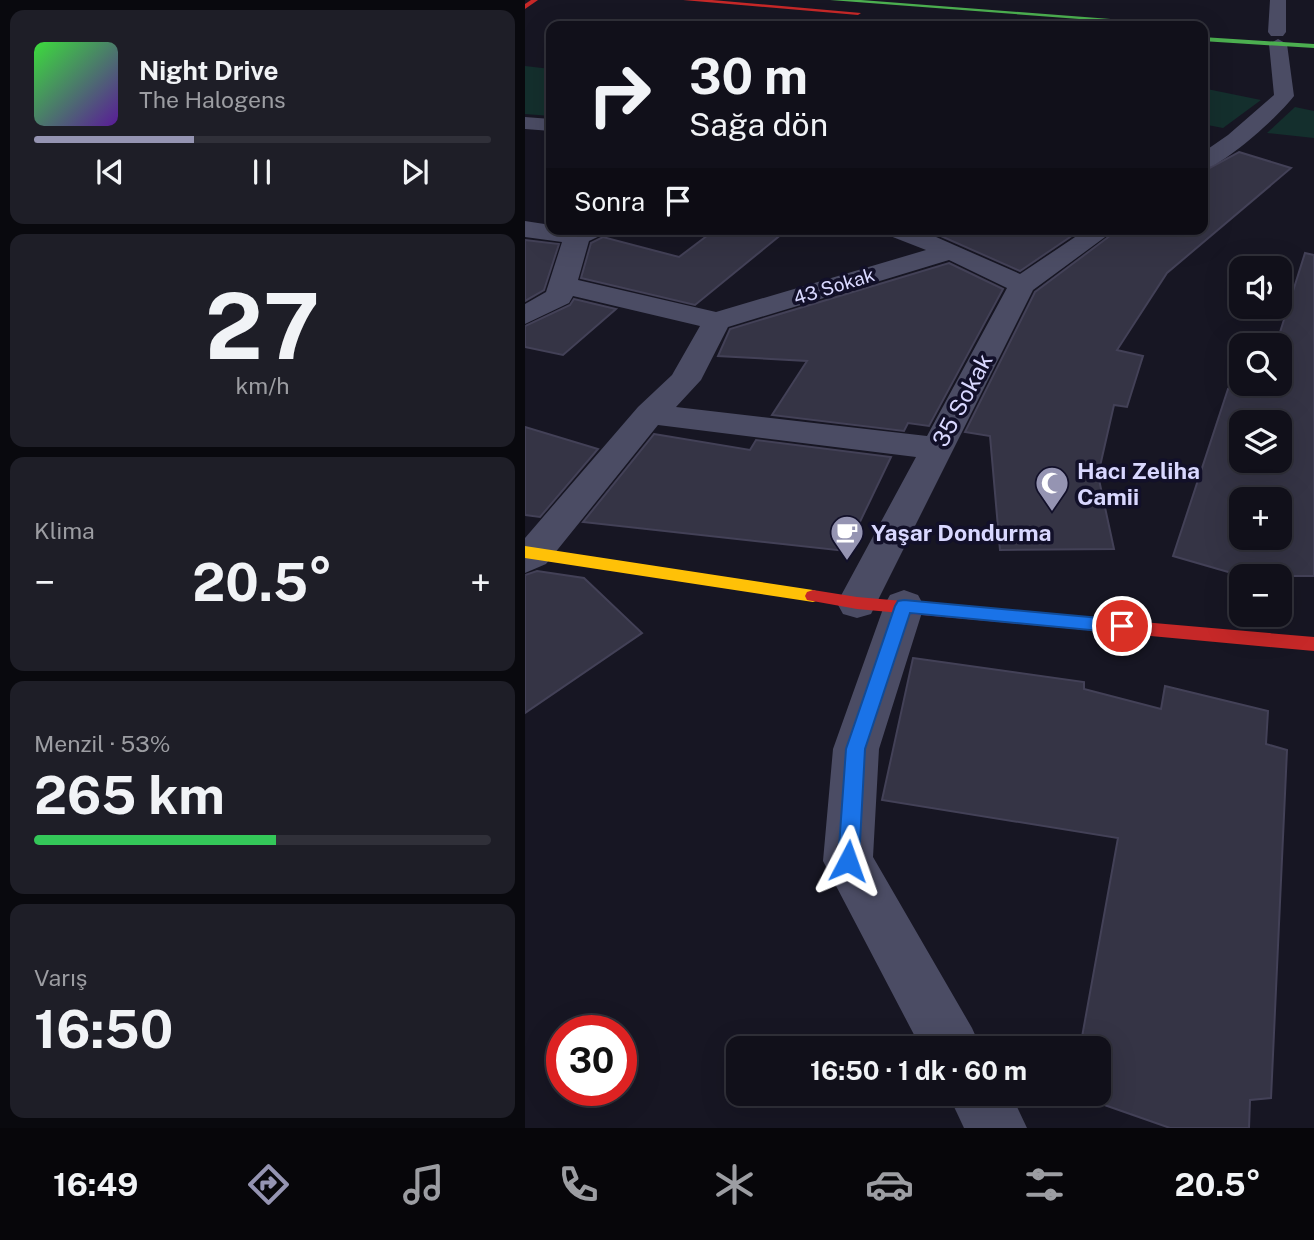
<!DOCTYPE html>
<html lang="tr">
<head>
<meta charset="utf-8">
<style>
	body { margin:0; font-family:"Public Sans",sans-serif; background:#1e1e27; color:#f1f3f6; height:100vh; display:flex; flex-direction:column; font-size:26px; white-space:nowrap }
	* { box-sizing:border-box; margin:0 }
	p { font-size:23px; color:#9c9da2 }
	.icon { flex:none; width:38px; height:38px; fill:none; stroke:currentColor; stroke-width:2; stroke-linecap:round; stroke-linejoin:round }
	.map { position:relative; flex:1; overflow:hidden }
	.drawer { display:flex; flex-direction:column; gap:10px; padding:10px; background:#09090e; width:525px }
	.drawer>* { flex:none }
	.top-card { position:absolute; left:21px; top:21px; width:662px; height:214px; border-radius:14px; box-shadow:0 7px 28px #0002,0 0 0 2px #303039; background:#11101a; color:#f1f3f6; overflow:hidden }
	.buttons { position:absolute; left:704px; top:256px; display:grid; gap:14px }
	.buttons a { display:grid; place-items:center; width:63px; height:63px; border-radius:14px; background:#11101a; box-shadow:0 7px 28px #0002,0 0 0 2px #303039; font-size:35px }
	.speed { position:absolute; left:21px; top:1015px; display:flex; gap:14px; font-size:35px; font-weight:700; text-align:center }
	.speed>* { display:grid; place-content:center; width:91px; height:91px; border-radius:50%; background:#11101a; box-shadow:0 7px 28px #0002,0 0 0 2px #303039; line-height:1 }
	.speed .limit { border:10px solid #d22; background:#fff; color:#111 }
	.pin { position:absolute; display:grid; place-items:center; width:60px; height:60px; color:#fff; margin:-30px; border:4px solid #fff; border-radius:50%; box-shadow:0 2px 7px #0007 }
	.me { position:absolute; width:77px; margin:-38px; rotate:4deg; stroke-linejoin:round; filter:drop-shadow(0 0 5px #0008) }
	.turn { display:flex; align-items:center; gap:24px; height:147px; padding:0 28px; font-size:32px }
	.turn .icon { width:91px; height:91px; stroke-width:2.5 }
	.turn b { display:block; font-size:49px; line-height:60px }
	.then { display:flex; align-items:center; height:66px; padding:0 28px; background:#0003; gap:14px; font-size:26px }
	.big { font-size:52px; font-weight:700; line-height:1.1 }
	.drawer .tile { flex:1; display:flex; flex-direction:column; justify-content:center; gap:10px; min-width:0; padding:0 24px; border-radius:14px; background:#1e1e27 }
	.drawer .dial { align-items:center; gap:0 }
	.dial b { font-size:91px; line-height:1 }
	.song { display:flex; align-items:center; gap:21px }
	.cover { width:84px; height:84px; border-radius:10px; background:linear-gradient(135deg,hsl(120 70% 55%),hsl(270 70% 35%)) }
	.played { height:7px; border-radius:4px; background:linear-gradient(90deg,#9594b2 35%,#303039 35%) }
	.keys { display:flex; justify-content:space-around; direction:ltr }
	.heat { display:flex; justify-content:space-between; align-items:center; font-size:38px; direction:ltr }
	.charge { height:10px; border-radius:5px; background:linear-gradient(90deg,#34c759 53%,#303039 0) }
	.trip { position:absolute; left:201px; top:1036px; width:385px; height:70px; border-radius:14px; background:#11101a; box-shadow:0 7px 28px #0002,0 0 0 2px #303039; font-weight:700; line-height:70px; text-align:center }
	.dock { display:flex; height:112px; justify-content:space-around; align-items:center; background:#07060a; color:#9c9da2 }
	.dock .icon { width:49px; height:49px }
	.dock .active { color:#9594b2 }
	.dock b { font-size:32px; color:#f1f3f6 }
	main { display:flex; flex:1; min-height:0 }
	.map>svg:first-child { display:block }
	.green { fill:#142f2d }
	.building { fill:#353445; stroke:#434157; stroke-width:2; fill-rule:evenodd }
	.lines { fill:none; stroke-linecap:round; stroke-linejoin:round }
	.street { fill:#4b4c64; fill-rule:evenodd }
	.fast { fill:#4caf50; fill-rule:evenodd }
	.slow { fill:#ffc107; fill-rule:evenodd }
	.jam { fill:#c62828; fill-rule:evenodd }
	.route { fill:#1a73e8; stroke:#114b97; stroke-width:2 }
	.labels { text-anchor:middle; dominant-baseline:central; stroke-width:7; stroke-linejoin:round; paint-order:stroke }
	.far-street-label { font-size:19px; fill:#d9d8ff; stroke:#121029 }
	.street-label { font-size:23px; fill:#d9d8ff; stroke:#121029 }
	.poi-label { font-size:23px; font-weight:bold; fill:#d9d8ff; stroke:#121029; text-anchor:start }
</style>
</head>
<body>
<main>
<section class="drawer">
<div class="tile">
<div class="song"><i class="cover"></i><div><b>Night Drive</b><p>The Halogens</p></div></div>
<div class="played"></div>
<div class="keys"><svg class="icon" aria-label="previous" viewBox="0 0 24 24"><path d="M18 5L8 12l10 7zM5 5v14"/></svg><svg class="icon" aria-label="pause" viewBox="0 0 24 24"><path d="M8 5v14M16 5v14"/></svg><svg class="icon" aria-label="next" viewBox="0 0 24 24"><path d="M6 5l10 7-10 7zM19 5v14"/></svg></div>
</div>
<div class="tile dial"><b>27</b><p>km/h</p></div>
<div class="tile"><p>Klima</p>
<div class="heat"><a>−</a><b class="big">20.5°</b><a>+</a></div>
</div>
<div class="tile"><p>Menzil · 53%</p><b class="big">265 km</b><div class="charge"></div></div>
<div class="tile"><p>Varış</p><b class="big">16:50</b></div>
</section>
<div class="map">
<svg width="789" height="1128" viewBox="0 0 789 1128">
	<rect width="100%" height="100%" fill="#171623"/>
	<g class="green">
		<path d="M0,66L26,69V116L0,114Z"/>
		<path d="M677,88L736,100L698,128L677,124Z"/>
		<path d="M770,107L789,111V138L742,133Z"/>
	</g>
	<g class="building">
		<path d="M714,152L766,168L642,273L592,350L618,356L602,407L589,405L573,475L589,549L475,550L465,436L440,432L510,292L594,229H677V172Z"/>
		<path d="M191,229H263L170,305L56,278L66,243L78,237L154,257Z"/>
		<path d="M400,229H557L495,271Z"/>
		<path d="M0,240L34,244L19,290L0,301Z"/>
		<path d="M780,253L789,255V576H717L648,556L703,389L735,397L739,383H754V345H751ZM716,422H754V460H716ZM716,499H754V537H716Z"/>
		<path d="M424,263L478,289L404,426L383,423L379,431L247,415L282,361L193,356L205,329Z"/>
		<path d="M49,299L91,309L38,355L0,347V326L45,305Z"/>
		<path d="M0,427L73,449L15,517L0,515Z"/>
		<path d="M129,434L225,450L231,440L366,457L321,551L58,522Z"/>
		<path d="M12,571L59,578L117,633L0,713V575Z"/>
		<path d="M388,658L559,682V689L636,709L640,686L743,711L741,744L762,750L746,1098L725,1100L724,1128H645L548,1094H574V1048H555L593,838L357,800Z"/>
	</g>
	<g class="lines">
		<g class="street">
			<path d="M745,0H761V32L758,36H746L743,32Z"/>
			<path d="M753,39L762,44L769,96C754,116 701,164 677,170V153L703,135L749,95L744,44Z"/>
			<path d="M0,117L26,119V131L0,129Z"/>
			<path d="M0,221L26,225V229H82L79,234L64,241L53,280L191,312L401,250L360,234L357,229H393L495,274L562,229H591L508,290L346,614L332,618L318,614L312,603L391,457L133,425L21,564L0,573V538L113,407L147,375L175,326L48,296L44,303L0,324V304L21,292L37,242L0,237ZM424,260L482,288L402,436L151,407L176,380L203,327Z"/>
			<path d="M379,590L393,595L399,606L354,749L348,857L447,1028L456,1048H396L298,861L308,749L359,606L365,595Z"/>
			<path d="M423,1094H486L502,1128H439Z"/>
		</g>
		<g class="fast">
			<path d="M305,0H336L677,26H647Z"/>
			<path d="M677,37L789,44V48L677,41Z"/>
		</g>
		<path class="slow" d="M0,546L288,590L294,592L296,596L294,600L288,602L0,558Z"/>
		<g class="jam">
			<path d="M6,0H13L0,9V4Z"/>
			<path d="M158,0H187L336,13L333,15Z"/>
			<path d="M288,590L332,597L789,637V651L332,609L282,600L280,596L282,592Z"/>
		</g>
	</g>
	<path class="route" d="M379,600L597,620L603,622L606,626L603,631L597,633L385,613L340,749L334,861L331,868L323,871L316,868L313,861L321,749L370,606L373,601Z"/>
	<defs>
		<symbol id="mosque-pin" viewBox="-11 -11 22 30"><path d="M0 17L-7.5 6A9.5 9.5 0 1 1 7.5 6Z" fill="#9594b2" stroke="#121029"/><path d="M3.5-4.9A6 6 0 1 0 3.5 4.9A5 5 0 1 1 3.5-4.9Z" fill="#fff"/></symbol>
		<symbol id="cafe-pin" viewBox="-11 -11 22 30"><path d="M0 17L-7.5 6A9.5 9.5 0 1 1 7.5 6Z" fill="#9594b2" stroke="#121029"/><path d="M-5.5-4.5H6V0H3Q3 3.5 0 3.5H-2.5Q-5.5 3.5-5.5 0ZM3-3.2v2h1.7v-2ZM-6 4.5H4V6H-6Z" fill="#fff"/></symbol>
	</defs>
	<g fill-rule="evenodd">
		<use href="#mosque-pin" x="508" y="464" width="38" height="52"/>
		<use href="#cafe-pin" x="303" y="513" width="38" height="52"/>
	</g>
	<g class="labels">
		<g class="far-street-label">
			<text transform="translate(309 286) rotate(-17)">43 Sokak</text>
		</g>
		<g class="street-label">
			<text transform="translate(437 400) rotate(-62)">35 Sokak</text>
		</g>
		<g class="poi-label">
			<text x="552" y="470">Hacı Zeliha<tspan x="552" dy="26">Camii</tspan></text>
			<text x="346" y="532">Yaşar Dondurma</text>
		</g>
	</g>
</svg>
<div class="buttons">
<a><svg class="icon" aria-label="sound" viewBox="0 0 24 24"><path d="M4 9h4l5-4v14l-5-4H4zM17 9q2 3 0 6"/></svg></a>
<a><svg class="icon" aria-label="search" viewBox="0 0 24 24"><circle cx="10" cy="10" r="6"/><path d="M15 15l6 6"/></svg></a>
<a><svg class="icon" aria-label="layers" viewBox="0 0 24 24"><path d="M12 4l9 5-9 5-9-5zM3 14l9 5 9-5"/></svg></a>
<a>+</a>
<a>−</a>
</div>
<div class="speed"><div class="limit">30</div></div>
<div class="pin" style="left:597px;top:626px;background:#d93025"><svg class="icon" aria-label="arrive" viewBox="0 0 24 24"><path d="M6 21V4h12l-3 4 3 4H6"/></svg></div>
<svg class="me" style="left:323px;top:861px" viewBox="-20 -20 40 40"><path d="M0-17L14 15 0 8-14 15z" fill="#1a73e8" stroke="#fff" stroke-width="4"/></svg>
<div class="trip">16:50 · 1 dk · 60 m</div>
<div class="top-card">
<div class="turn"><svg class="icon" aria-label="right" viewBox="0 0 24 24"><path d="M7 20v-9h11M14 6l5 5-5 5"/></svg><div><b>30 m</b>Sağa dön</div></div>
<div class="then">Sonra<svg class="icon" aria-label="arrive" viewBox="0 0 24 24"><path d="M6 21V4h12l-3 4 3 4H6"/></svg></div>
</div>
</div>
</main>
<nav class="dock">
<b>16:49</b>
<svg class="icon active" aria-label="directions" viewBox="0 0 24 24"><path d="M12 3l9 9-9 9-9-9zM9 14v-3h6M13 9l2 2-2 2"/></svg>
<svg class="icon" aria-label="music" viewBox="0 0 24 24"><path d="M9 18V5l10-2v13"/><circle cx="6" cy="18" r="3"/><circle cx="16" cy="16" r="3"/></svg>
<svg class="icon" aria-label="phone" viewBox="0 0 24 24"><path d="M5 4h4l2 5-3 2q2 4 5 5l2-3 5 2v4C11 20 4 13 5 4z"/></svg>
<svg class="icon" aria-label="climate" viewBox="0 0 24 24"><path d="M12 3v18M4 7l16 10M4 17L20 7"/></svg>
<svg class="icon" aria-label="car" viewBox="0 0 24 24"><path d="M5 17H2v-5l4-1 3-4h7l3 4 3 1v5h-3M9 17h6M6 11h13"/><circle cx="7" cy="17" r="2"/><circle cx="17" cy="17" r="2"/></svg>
<svg class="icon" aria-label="filters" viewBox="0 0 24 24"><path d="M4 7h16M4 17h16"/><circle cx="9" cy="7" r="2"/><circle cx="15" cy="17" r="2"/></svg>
<b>20.5°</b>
</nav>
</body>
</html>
